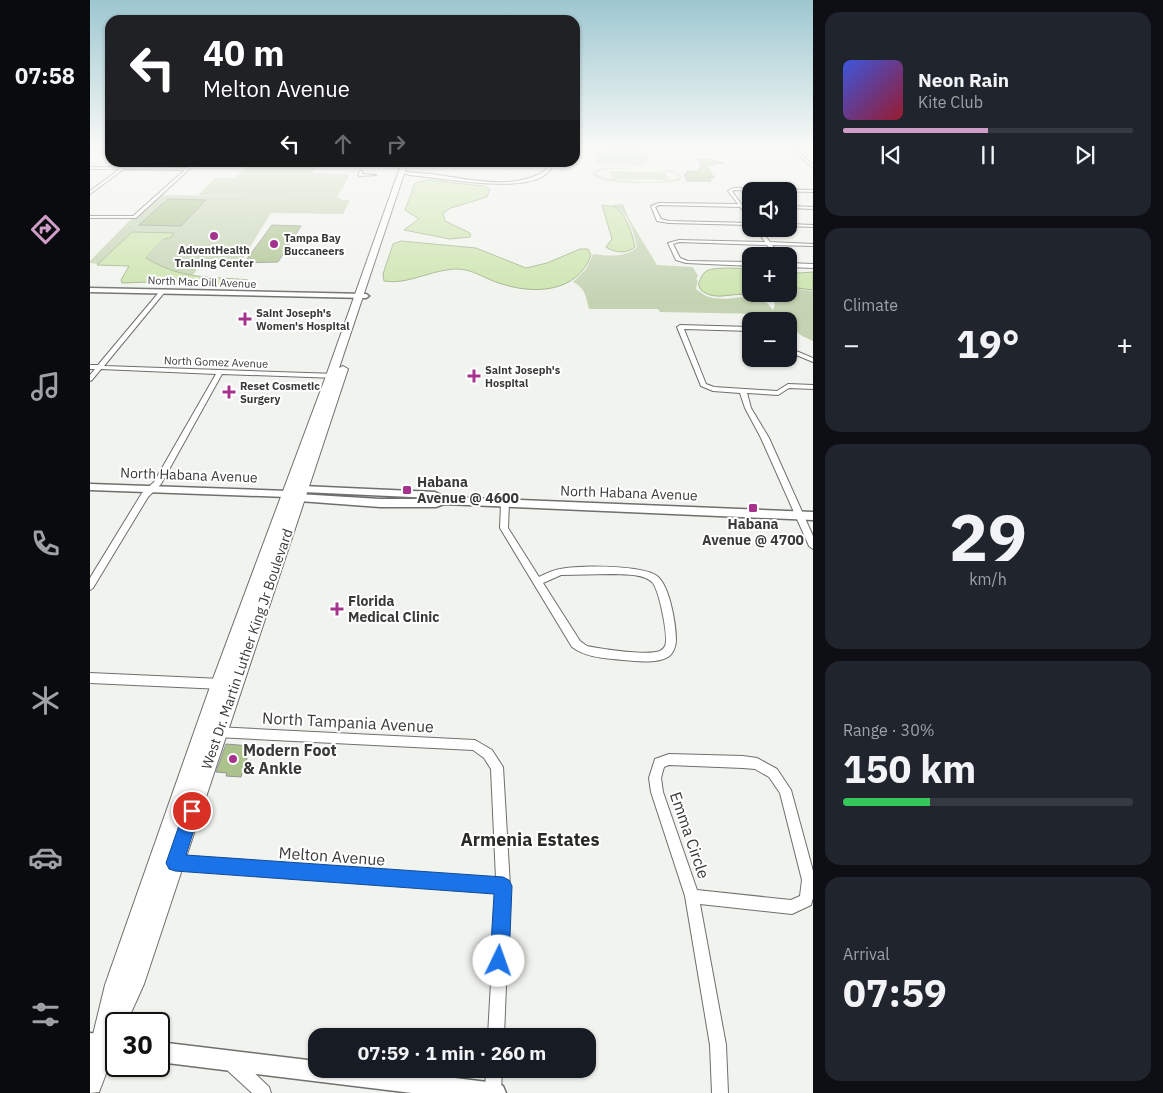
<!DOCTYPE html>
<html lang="en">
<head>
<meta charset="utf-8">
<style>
	body { margin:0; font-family:"IBM Plex Sans",sans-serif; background:#20242c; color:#f1f3f6; height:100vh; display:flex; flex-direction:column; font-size:19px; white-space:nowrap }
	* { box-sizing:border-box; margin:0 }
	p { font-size:16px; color:#9ea1a6 }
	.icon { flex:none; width:28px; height:28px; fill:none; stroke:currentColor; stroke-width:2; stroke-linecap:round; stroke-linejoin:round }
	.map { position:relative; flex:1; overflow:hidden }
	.drawer { display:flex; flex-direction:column; gap:12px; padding:12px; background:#0d0f14; width:350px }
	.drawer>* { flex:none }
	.top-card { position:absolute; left:15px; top:15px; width:475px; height:152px; border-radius:15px; box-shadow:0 1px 4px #0004; background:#202124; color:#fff; overflow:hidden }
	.tools { position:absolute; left:652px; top:182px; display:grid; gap:10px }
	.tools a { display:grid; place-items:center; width:55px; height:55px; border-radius:10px; background:#171b24; box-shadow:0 1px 4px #0004; font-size:25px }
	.speed { position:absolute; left:15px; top:1012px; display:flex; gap:10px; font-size:25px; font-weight:700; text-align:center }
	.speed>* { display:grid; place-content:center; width:65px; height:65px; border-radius:50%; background:#171b24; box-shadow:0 1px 4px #0004; line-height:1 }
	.speed .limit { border:2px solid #111; border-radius:8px; background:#fff; color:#111 }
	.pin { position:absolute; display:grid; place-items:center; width:42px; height:42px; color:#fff; margin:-21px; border:2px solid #fff; border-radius:50%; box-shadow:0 1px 5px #0007 }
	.me { position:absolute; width:55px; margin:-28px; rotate:3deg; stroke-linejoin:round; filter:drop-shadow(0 0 4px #0008) }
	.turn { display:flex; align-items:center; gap:18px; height:105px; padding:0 15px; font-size:22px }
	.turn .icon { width:65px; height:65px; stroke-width:2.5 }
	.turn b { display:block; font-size:35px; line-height:42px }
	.lanes { display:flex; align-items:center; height:48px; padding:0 15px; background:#0003; justify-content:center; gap:25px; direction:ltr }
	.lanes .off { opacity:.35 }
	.big { font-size:38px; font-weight:700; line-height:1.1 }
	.drawer .card { flex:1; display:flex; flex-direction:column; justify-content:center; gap:8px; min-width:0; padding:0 18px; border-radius:15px; background:#20242c }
	.drawer .dial { align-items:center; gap:0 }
	.dial b { font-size:65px; line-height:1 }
	.song { display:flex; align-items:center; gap:15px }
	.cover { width:60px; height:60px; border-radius:8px; background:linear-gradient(135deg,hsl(230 70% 55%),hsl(350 70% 35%)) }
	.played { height:5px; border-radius:2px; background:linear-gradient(90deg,#cf9dc7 50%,#363941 50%) }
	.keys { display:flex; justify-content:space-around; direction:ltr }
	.heat { display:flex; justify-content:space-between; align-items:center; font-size:28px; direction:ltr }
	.charge { height:8px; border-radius:4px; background:linear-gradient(90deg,#34c759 30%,#363941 0) }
	.trip { position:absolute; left:218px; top:1028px; width:288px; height:50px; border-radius:15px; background:#171b24; box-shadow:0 1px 4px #0004; font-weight:700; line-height:50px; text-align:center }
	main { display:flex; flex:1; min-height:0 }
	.dock { display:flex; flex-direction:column; width:90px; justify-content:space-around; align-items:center; background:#090b0e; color:#9ea1a6 }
	.dock .icon { width:35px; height:35px }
	.dock .active { color:#cf9dc7 }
	.dock b { font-size:22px; color:#f1f3f6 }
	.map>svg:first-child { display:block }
	.green { fill:#c4d3b2; fill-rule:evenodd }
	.water { fill:#cce4ad; stroke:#a0b18a }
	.building { fill:#abc28d; stroke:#949691 }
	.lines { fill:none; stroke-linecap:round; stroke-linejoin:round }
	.street-casing { stroke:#6e706c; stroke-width:2 }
	.secondary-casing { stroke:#6e706c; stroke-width:3 }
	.primary-casing { stroke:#6e706c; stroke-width:2 }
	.street { fill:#fff; fill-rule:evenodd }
	.secondary { fill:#fff; fill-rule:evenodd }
	.primary { fill:#fff; fill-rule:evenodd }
	.route { fill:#1a73e8; stroke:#114b97 }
	.poi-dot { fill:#a5338e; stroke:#fff; stroke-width:2 }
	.labels { text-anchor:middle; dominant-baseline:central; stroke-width:4; stroke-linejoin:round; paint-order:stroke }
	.far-poi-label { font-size:11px; font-weight:bold; fill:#3a3b39; stroke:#fff; text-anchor:start }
	.far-street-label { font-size:11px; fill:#3a3b39; stroke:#fff }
	.street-label { font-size:14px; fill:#3a3b39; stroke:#fff }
	.poi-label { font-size:14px; font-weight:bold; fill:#3a3b39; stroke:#fff; text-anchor:start }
	.near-street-label { font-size:16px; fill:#3a3b39; stroke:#fff }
	.near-poi-label { font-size:16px; font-weight:bold; fill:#3a3b39; stroke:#fff; text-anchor:start }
	.near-neighbourhood-label { font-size:18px; font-weight:bold; fill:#292b27; stroke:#fff }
</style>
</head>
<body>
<main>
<nav class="dock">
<b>07:58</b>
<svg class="icon active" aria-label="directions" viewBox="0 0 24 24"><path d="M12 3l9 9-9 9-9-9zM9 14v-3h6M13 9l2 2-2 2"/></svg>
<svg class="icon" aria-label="music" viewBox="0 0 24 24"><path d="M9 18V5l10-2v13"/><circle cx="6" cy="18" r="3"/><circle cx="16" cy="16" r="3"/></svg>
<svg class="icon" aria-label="phone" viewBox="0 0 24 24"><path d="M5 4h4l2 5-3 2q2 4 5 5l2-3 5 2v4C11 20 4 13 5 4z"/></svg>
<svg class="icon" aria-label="climate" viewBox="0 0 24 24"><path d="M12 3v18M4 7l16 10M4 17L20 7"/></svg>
<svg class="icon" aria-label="car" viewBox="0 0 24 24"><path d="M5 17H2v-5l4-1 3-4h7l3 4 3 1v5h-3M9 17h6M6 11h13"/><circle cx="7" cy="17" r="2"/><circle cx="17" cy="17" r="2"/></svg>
<svg class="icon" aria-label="filters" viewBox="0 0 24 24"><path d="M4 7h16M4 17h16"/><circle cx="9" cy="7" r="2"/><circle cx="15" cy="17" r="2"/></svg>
</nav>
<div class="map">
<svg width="723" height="1093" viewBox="0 0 723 1093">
	<rect width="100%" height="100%" fill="#f1f3ee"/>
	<g class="green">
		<path d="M517,149H555L560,160L551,165L507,164L504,152Z"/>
		<path d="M160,163H229L222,173L257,174L259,176L247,198H251V200H260L253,214L181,213L152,260L116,259L114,261H117L114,266H110L102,276L82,272L56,259L75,239L80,238L42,233L8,264L0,263V261L42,218H45L71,195L222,197L108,195L125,178H145Z"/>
		<path d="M513,168L582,170L592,177L589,181L581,182C563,183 518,186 503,175L504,171ZM519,169C534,170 579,166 589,177C581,185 515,182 506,174L508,171Z"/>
		<path d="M520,171L575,172L579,180L522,179Z"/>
		<path d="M533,204L538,217L567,265L603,267L608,276L606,279L608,280L606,289L616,296L623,298L636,299L659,296L677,303L683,310L685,304L684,302L686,294H699V288L723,291V341L712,336L699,326V321H689L675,314L570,312L568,309H499C496,296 495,288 483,282L496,269L503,254C516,256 536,258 547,247C544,232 538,211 522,205Z"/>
	</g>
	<g class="water">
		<path d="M338,180L393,186L400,189L397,197L361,208L353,213L355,221L378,232L381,234L380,237L360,239L314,230L329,219L315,210L325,183Z"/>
		<path d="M512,205L526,207C537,217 542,232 545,247C537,254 524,253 516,247L522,239Z"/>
		<path d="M42,232L84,233L80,238L74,239L56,258C93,280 116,276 158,280L161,283L143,286L59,282L32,283L31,280L39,266L7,265Z"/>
		<path d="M311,241L386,248L436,268L457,263L490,249H498L501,255C488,293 443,295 409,283C393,278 383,269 366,269C340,270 318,285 294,281L293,274L303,244Z"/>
		<path d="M637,268L661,269V294H683L682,301C673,302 667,296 658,295C641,292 626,302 611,290C607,284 609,283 611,278C615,267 626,269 637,268Z"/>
		<path d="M699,270L709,273L723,272V290L699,287Z"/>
	</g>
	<g class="building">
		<path d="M607,159H619L634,163L616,165L624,178H620L621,181H597L594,174L598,173L597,171L606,172L612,165Z"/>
		<path d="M78,199L116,200L91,226L49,225Z"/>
		<path d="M182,225L211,226L188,262L154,263Z"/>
		<path d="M136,744L161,746L151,777L136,776L137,773L126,772Z"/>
	</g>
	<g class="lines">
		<defs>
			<g id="street">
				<path d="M702,149H705L723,165V168Z"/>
				<path d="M103,162H107L46,218H0V216H43L95,170L34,169L0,194V191L30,169H0V167L97,168Z"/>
				<path d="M455,162H459L461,169C458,172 455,175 452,177C425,192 351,178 320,175L309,172L311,171C321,173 332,173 342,174C377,179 427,192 457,169Z"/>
				<path d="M270,171H272V174L286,175L270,176L268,175Z"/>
				<path d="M643,188L723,190V192L644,190L642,191L652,205H661V207H654L661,216V220L650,207L569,205L565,207L571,219L579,221L661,223V225L579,223L567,221L561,206L569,203L648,204L638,191Z"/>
				<path d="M699,206L723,207V209L699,208Z"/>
				<path d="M699,224L723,225V227L699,226Z"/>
				<path d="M666,229H670L680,242L723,244V246L682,245L690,256H686L677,245L589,242L583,244L590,258L598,261L661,262V266L596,263L586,260L578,243L589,240L675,242Z"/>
				<path d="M699,263L723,264V268L699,267Z"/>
				<path d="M72,290L74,291V293L14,366L247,374L250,376L247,378L132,374L71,484L58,497L3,588L0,590V578L52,493L64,482L126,374L11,369L2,380L0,381V375L5,369H0V365H8L70,291Z"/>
				<path d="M590,325L661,327V331L594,329L616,384L624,387L687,391L698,384L723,385V389L699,388L688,395L657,393L661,408L679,438L723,536V549L719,546L671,438L655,408L650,393L623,391L611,386L587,327Z"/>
				<path d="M699,348L723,358V362L699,352Z"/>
				<path d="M415,500L419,503L418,528L449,577C455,574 463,570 470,569C489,565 553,565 567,576C580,586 586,625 586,640C586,646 583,654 578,657C565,664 547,661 533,660C515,658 497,658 482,647L410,528L411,503ZM521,574C533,575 552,573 562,582C569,589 579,637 575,646C574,648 572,650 570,651C558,656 511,649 497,646L490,641L453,583L471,575Z"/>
				<path d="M0,673L132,679L136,681L137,684L136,687L132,689L0,683Z"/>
				<path d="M126,727L385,740L402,750L413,767L420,886L414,1036H398L406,892L83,869L78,868L77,863L78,858L83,857L406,879L401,769L394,758L383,750L126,737L122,736L120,732L122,728Z"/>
				<path d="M579,754L653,756L667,758L687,769L701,790L723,871V898L721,905L702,914L610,904L636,1045L638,1093H622L620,1045L595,896L561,792L559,778L565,759ZM579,765L653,768L665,769L679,777L690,793L712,880L710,896L701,900L607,890L573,792L571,778L574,767Z"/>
				<path d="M144,1057L150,1059L179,1087L181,1093H162L138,1071L136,1065L138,1059Z"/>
				<path d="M396,1069H412L411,1093H395Z"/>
			</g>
			<g id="secondary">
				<path d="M0,288L276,294L279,296L276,298L0,292Z"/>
				<path d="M0,484L198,491L212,486L345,492L355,497L723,512V520L354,504L346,507H290L209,501L196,497L0,490ZM213,492L343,498L345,499H290L208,494Z"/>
				<path d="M0,1033L26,1036V1056L0,1053Z"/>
				<path d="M69,1042L226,1061V1069H290L406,1083L413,1086L416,1093H322L69,1062Z"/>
			</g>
			<path id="primary" d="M312,162H318L249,368L253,366L258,369L54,984L36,1024H26C26,1047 18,1070 9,1092L0,1093V1047L15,985L121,684L236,376Z"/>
		</defs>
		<use href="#street" class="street-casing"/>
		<use href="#secondary" class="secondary-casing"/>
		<use href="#primary" class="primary-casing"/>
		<use href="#street" class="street"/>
		<use href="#secondary" class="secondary"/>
		<use href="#primary" class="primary"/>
	</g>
	<linearGradient id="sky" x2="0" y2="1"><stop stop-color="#9dc7d0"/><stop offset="0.49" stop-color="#f9faf7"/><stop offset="1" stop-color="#f9faf7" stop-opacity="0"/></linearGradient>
	<rect width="723" height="302" fill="url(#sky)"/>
	<path class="route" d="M102,803L108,805L110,811L96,855L413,877L419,880L422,886L419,961L416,968L409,970L403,968L400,961L404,894L85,871L79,869L76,863L94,811L96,805Z"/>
	<g class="poi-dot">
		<circle cx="124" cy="236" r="5"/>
		<circle cx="184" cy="244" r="5"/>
		<path d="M152.5 311.5h5v5h5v5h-5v5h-5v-5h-5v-5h5z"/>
		<path d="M381.5 368.5h5v5h5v5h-5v5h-5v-5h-5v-5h5z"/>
		<path d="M136.5 384.5h5v5h5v5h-5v5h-5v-5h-5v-5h5z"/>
		<rect x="312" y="485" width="10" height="10" rx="2.5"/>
		<rect x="658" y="503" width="10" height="10" rx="2.5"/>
		<path d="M244.5 601.5h5v5h5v5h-5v5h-5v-5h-5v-5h5z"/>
		<circle cx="143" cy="759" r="5"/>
	</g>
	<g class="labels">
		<g class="far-poi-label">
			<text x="194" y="238">Tampa Bay<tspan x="194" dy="13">Buccaneers</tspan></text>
			<text x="124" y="250" text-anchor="middle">AdventHealth<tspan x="124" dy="13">Training Center</tspan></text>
			<text x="166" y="313">Saint Joseph's<tspan x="166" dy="13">Women's Hospital</tspan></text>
			<text x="395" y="370">Saint Joseph's<tspan x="395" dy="13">Hospital</tspan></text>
			<text x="150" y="386">Reset Cosmetic<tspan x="150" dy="13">Surgery</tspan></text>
		</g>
		<g class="far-street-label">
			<text transform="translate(112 282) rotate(2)">North Mac Dill Avenue</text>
			<text transform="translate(126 362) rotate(2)">North Gomez Avenue</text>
		</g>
		<g class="street-label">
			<text transform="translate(99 475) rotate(2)">North Habana Avenue</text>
			<text transform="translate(539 493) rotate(2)">North Habana Avenue</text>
			<text transform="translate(157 649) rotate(-71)">West Dr. Martin Luther King Jr Boulevard</text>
		</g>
		<g class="poi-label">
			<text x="327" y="482">Habana<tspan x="327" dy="16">Avenue @ 4600</tspan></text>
			<text x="663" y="524" text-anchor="middle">Habana<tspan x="663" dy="16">Avenue @ 4700</tspan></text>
			<text x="258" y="601">Florida<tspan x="258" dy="16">Medical Clinic</tspan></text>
		</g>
		<g class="near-street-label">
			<text transform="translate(258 722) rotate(3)">North Tampania Avenue</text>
			<text transform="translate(600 835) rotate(71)">Emma Circle</text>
			<text transform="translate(242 856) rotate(4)">Melton Avenue</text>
		</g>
		<g class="near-poi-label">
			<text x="153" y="750">Modern Foot<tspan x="153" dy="18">&amp; Ankle</tspan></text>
		</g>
		<g class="near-neighbourhood-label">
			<text x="440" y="839">Armenia Estates</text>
		</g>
	</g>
</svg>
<div class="tools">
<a><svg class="icon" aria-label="sound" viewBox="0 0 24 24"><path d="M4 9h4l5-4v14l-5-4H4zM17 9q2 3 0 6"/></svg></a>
<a>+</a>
<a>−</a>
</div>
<div class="speed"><div class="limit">30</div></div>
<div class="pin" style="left:102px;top:811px;background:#d93025"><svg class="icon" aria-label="arrive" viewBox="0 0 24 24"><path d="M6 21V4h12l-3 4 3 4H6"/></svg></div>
<svg class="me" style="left:409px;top:961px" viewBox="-20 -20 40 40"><circle r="19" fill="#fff"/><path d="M0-13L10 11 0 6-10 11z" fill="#1a73e8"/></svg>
<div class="trip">07:59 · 1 min · 260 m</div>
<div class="top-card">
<div class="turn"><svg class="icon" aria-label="left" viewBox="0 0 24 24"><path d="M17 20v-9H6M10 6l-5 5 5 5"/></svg><div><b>40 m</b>Melton Avenue</div></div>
<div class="lanes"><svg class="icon" aria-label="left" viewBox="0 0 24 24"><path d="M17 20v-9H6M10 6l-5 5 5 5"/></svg><svg class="icon off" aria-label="ahead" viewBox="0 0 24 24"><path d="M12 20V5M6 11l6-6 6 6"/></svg><svg class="icon off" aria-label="right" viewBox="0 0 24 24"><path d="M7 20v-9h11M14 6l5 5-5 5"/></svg></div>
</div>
</div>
<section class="drawer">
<div class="card">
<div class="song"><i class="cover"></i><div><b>Neon Rain</b><p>Kite Club</p></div></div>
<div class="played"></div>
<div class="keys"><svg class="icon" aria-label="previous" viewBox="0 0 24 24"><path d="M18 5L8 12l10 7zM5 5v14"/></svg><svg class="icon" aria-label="pause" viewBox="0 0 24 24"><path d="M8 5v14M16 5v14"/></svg><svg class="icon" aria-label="next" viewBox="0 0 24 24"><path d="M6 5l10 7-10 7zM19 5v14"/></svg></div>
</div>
<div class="card"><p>Climate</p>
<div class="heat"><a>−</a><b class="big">19°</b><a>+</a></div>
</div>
<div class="card dial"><b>29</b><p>km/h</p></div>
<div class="card"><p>Range · 30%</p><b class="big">150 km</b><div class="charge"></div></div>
<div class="card"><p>Arrival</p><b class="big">07:59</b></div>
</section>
</main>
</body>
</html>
